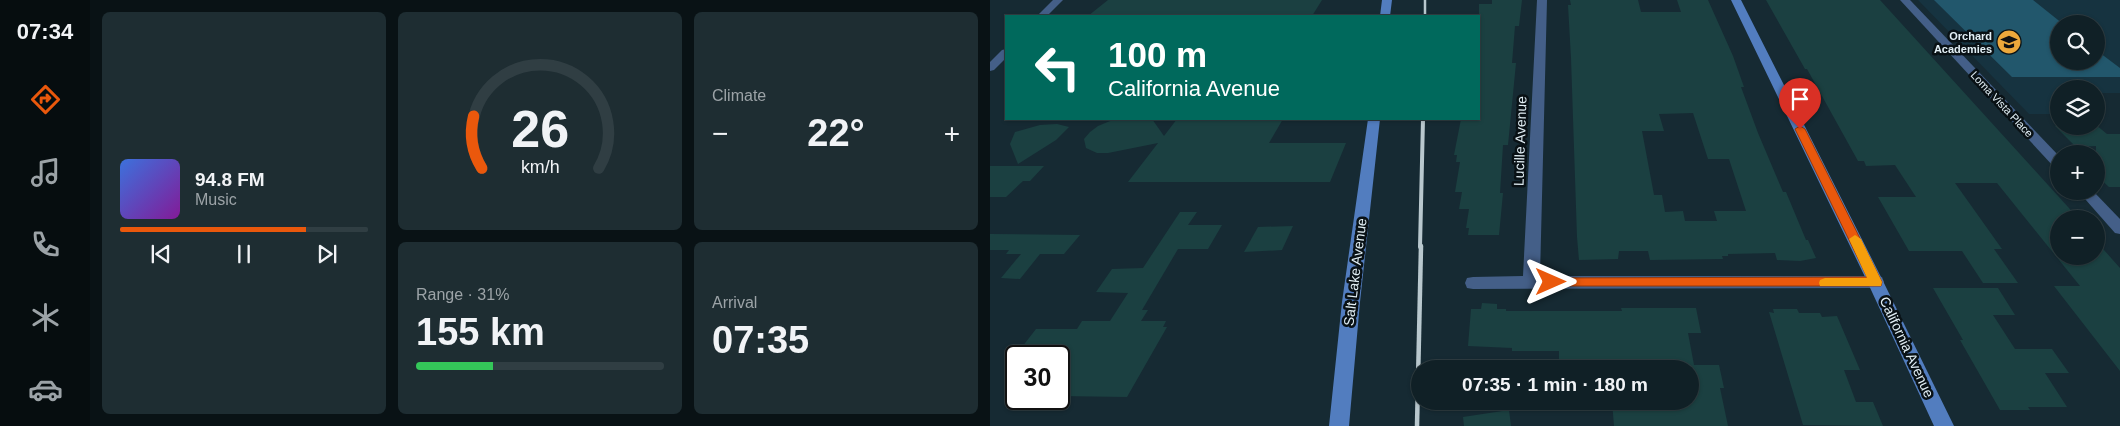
<!DOCTYPE html>
<html lang="en">
<head>
<meta charset="utf-8">
<style>
	body { margin:0; font-family:Arial,sans-serif; background:#1e2d32; color:#f1f3f6; height:100vh; display:flex; flex-direction:column; font-size:19px; white-space:nowrap }
	* { box-sizing:border-box; margin:0 }
	p { font-size:16px; color:#9ca3a7 }
	.icon { flex:none; width:28px; height:28px; fill:none; stroke:currentColor; stroke-width:2; stroke-linecap:round; stroke-linejoin:round }
	.map { position:relative; flex:1; overflow:hidden }
	.sheet { display:flex; flex-direction:column; gap:12px; padding:12px; background:#091215; width:900px }
	.sheet>* { flex:none }
	.banner { position:absolute; left:15px; top:15px; width:475px; height:105px; border-radius:0px; box-shadow:0 1px 4px #0004,0 0 0 1px #303e43; background:#00695c; color:#fff; overflow:hidden }
	.fabs { position:absolute; left:1060px; top:15px; display:grid; gap:10px }
	.fabs a { display:grid; place-items:center; width:55px; height:55px; border-radius:50%; background:#102026; box-shadow:0 1px 4px #0004,0 0 0 1px #303e43; font-size:25px }
	.speed { position:absolute; left:15px; top:345px; display:flex; gap:10px; font-size:25px; font-weight:700; text-align:center }
	.speed>* { display:grid; place-content:center; width:65px; height:65px; border-radius:50%; background:#102026; box-shadow:0 1px 4px #0004,0 0 0 1px #303e43; line-height:1 }
	.speed .limit { border:2px solid #111; border-radius:8px; background:#fff; color:#111 }
	.pin { position:absolute; display:grid; place-items:center; width:42px; height:42px; color:#fff; margin:-51px -21px; border-radius:50% 50% 50% 0; rotate:-45deg; box-shadow:0 0 5px #0007 }
	.pin .icon { rotate:45deg }
	.me { position:absolute; width:55px; margin:-28px; rotate:90deg; stroke-linejoin:round; filter:drop-shadow(0 0 4px #0008) }
	.turn { display:flex; align-items:center; gap:18px; height:105px; padding:0 20px; font-size:22px }
	.turn .icon { width:65px; height:65px; stroke-width:2.5 }
	.turn b { display:block; font-size:35px; line-height:42px }
	.big { font-size:38px; font-weight:700; line-height:1.1 }
	.sheet .tile { flex:1; display:flex; flex-direction:column; justify-content:center; gap:8px; min-width:0; padding:0 18px; border-radius:8px; background:#1e2d32 }
	.sheet .dial { align-items:center; gap:0 }
	.dial svg { height:130px; overflow:visible; fill:none; stroke:#303e43; stroke-width:7; stroke-linecap:round; text-anchor:middle }
	.dial text { fill:#f1f3f6; stroke:none }
	.song { display:flex; align-items:center; gap:15px }
	.cover { width:60px; height:60px; border-radius:8px; background:linear-gradient(135deg,hsl(220 70% 55%),hsl(290 70% 35%)) }
	.played { height:5px; border-radius:2px; background:linear-gradient(90deg,#ea580c 75%,#303e43 75%) }
	.keys { display:flex; justify-content:space-around; direction:ltr }
	.heat { display:flex; justify-content:space-between; align-items:center; font-size:28px; direction:ltr }
	.charge { height:8px; border-radius:4px; background:linear-gradient(90deg,#34c759 31%,#303e43 0) }
	.sheet .tiles { flex:1; display:grid; gap:12px; grid-template-columns:repeat(3,1fr) }
	.tile:first-child { grid-row:span 2 }
	.trip { position:absolute; left:421px; top:360px; width:288px; height:50px; border-radius:25px; background:#102026; box-shadow:0 1px 4px #0004,0 0 0 1px #303e43; font-weight:700; line-height:50px; text-align:center }
	main { display:flex; flex:1; min-height:0 }
	.menu { display:flex; flex-direction:column; width:90px; justify-content:space-around; align-items:center; background:#060d0f; color:#9ca3a7 }
	.menu .icon { width:35px; height:35px }
	.menu .current { color:#ea580c }
	.menu b { font-size:22px; color:#f1f3f6 }
	.map>svg:first-child { display:block }
	.built { fill:#163340; fill-rule:evenodd }
	.green { fill:#22576c }
	.building { fill:#1b4041; fill-rule:evenodd }
	.lines { fill:none; stroke-linecap:round; stroke-linejoin:round }
	.street { fill:#445f88; fill-rule:evenodd }
	.secondary { fill:#527dbf; fill-rule:evenodd }
	.rail-far2 { stroke:#b9c8ce; stroke-width:2.5 }
	.rail-far1 { stroke:#b9c8ce; stroke-width:4 }
	.rail { stroke:#b9c8ce; stroke-width:4.5 }
	.route { fill:#ea580c; stroke:#983908 }
	.slow { fill:#f59e0b }
	.labels { text-anchor:middle; dominant-baseline:central; stroke-width:5; stroke-linejoin:round; paint-order:stroke }
	.far-poi-label { font-size:11px; font-weight:bold; fill:#e2eff5; stroke:#091115; text-anchor:end }
	.far-street-label { font-size:11px; fill:#e2eff5; stroke:#091115 }
	.street-label { font-size:14px; fill:#e2eff5; stroke:#091115 }
</style>
</head>
<body>
<main>
<nav class="menu">
<b>07:34</b>
<svg class="icon current" aria-label="directions" viewBox="0 0 24 24"><path d="M12 3l9 9-9 9-9-9zM9 14v-3h6M13 9l2 2-2 2"/></svg>
<svg class="icon" aria-label="music" viewBox="0 0 24 24"><path d="M9 18V5l10-2v13"/><circle cx="6" cy="18" r="3"/><circle cx="16" cy="16" r="3"/></svg>
<svg class="icon" aria-label="phone" viewBox="0 0 24 24"><path d="M5 4h4l2 5-3 2q2 4 5 5l2-3 5 2v4C11 20 4 13 5 4z"/></svg>
<svg class="icon" aria-label="climate" viewBox="0 0 24 24"><path d="M12 3v18M4 7l16 10M4 17L20 7"/></svg>
<svg class="icon" aria-label="car" viewBox="0 0 24 24"><path d="M5 17H2v-5l4-1 3-4h7l3 4 3 1v5h-3M9 17h6M6 11h13"/><circle cx="7" cy="17" r="2"/><circle cx="17" cy="17" r="2"/></svg>
</nav>
<section class="sheet">
<div class="tiles">
<div class="tile">
<div class="song"><i class="cover"></i><div><b>94.8 FM</b><p>Music</p></div></div>
<div class="played"></div>
<div class="keys"><svg class="icon" aria-label="previous" viewBox="0 0 24 24"><path d="M18 5L8 12l10 7zM5 5v14"/></svg><svg class="icon" aria-label="pause" viewBox="0 0 24 24"><path d="M8 5v14M16 5v14"/></svg><svg class="icon" aria-label="next" viewBox="0 0 24 24"><path d="M6 5l10 7-10 7zM19 5v14"/></svg></div>
</div>
<div class="tile dial"><svg viewBox="0 0 100 80">
<path d="M14 69A42 42 0 1 1 86 69"/>
<path d="M14 69A42 42 0 0 1 9 37" stroke="#ea580c"/>
<text x="50" y="56" font-size="32" font-weight="700">26</text>
<text x="50" y="72" font-size="11">km/h</text>
</svg></div>
<div class="tile"><p>Climate</p>
<div class="heat"><a>−</a><b class="big">22°</b><a>+</a></div>
</div>
<div class="tile"><p>Range · 31%</p><b class="big">155 km</b><div class="charge"></div></div>
<div class="tile"><p>Arrival</p><b class="big">07:35</b></div>
</div>
</section>
<div class="map">
<svg width="1130" height="426" viewBox="0 0 1130 426">
	<rect width="100%" height="100%" fill="#162a33"/>
	<path class="built" d="M928,0H1130V93H1106V89H1069V114H1039ZM1069,24H1106V61H1069Z"/>
	<path class="green" d="M944,0H1043L1073,24H1069V61H1106V50L1130,68V77H1022Z"/>
	<g class="building">
		<path d="M118,0H332L322,16H98Z"/>
		<path d="M502,0H532L529,26H525L522,63H526L518,145H513L510,193H513L509,235H478L479,228H476L479,209H469L472,192H465L470,162H466L467,155H464L471,119H489V4H502Z"/>
		<path d="M580,0H648L651,12H691L687,0H718L743,56L754,87H751L768,133L793,192H796L816,240H818L826,258L810,261L787,260L785,253L738,254V256H732L733,259L660,260L658,251H629L628,259L589,260L587,237L581,58L578,5H581ZM703,113L718,159H739L756,211H724L727,221H695L693,211L675,212L672,195H664L652,131H674L669,114Z"/>
		<path d="M776,0H890L1088,218H1069V256H1106V241L1130,268V371L1064,286H1090L1007,183H965L1012,249H1004L1028,283H993L972,251H919L888,197H926L905,165L876,166L874,161H868L817,69H815Z"/>
		<path d="M125,119H162L174,136L187,119H293L279,143H356L340,182H138L168,143L118,153H107L96,148L94,139L100,132L108,126Z"/>
		<path d="M67,124L79,127L66,140L28,164L20,144L25,132L50,125Z"/>
		<path d="M1106,125L1117,134H1130V187H1119L1106,175V146L1086,147L1065,126H1106Z"/>
		<path d="M0,166H54L40,181H33L16,197H0Z"/>
		<path d="M190,212H207L198,225H232L218,249H188L152,310H158L151,321H176L173,327H177L137,397L69,396V356H25L46,329H87L92,321H120L138,293L106,292L122,269L153,268Z"/>
		<path d="M303,226L292,250L254,252L268,227Z"/>
		<path d="M0,234L90,235L74,254H50L30,279L11,278L31,254H16L19,250H0Z"/>
		<path d="M943,288H1008L1025,315H1003L1025,349H1062L1079,373H1055L1077,407H1038L1040,410H1010L970,340H973Z"/>
		<path d="M492,303L507,304V309H516V311H632L631,308H706L711,333H698L704,365H729L734,388H730L738,426H624L622,401H700V369H569V351H522V348L478,346L481,309H491Z"/>
		<path d="M783,309H807L809,313H830L832,317L847,316L870,370H854L866,402H883L893,426L813,425L779,312L784,313Z"/>
		<path d="M519,410L521,426H474L473,417Z"/>
	</g>
	<g class="lines">
		<g class="street">
			<path d="M63,0H73L57,16H47Z"/>
			<path d="M547,0H557L550,276H886L892,277L894,282L892,287L886,288L483,289L477,288L475,283L477,278L483,277L533,276Z"/>
			<path d="M910,0H920L1069,156V168L1064,167Z"/>
			<path d="M16,49V58L4,70L0,71V62L12,50Z"/>
			<path d="M1088,191H1103L1130,219V234L1125,233Z"/>
		</g>
		<g class="secondary">
			<path d="M392,0H402L400,16H390Z"/>
			<path d="M741,0H751L892,279L964,426H944L876,279Z"/>
			<path d="M378,119H390L370,302L359,426H339L352,302Z"/>
		</g>
		<path class="rail-far2" d="M435,0V16"/>
		<path class="rail-far1" d="M430,247L433,119"/>
		<path class="rail" d="M427,426L431,246"/>
	</g>
	<path class="route" d="M810,126L815,129L892,282L891,286H556L555,282L556,279L561,278L877,277L805,129Z"/>
	<path class="slow" d="M865,235L871,239L892,282L891,286H830L829,283L830,280L835,278H877L859,239Z"/>
	<defs>
		<symbol id="school-disc" viewBox="-11 -11 22 22"><circle r="9.5" fill="#eda83b" stroke="#091115"/><path d="M0-5L7-2L0 1L-7-2ZM-4 1L0 2.5L4 1V4Q0 6-4 4Z" fill="#111"/></symbol>
	</defs>
	<g fill-rule="evenodd">
		<use href="#school-disc" x="1005" y="28" width="28" height="28"/>
	</g>
	<g class="labels">
		<g class="far-poi-label">
			<text x="1002" y="36">Orchard<tspan x="1002" dy="13">Academies</tspan></text>
		</g>
		<g class="far-street-label">
			<text transform="translate(1012 104) rotate(47)">Loma Vista Place</text>
		</g>
		<g class="street-label">
			<text transform="translate(530 141) rotate(-88)">Lucille Avenue</text>
			<text transform="translate(365 272) rotate(-83)">Salt Lake Avenue</text>
			<text transform="translate(917 347) rotate(65)">California Avenue</text>
		</g>
	</g>
</svg>
<div class="fabs">
<a><svg class="icon" aria-label="search" viewBox="0 0 24 24"><circle cx="10" cy="10" r="6"/><path d="M15 15l6 6"/></svg></a>
<a><svg class="icon" aria-label="layers" viewBox="0 0 24 24"><path d="M12 4l9 5-9 5-9-5zM3 14l9 5 9-5"/></svg></a>
<a>+</a>
<a>−</a>
</div>
<div class="speed"><div class="limit">30</div></div>
<div class="pin" style="left:810px;top:129px;background:#d93025"><svg class="icon" aria-label="arrive" viewBox="0 0 24 24"><path d="M6 21V4h12l-3 4 3 4H6"/></svg></div>
<svg class="me" style="left:561px;top:282px" viewBox="-20 -20 40 40"><path d="M0-17L14 15 0 8-14 15z" fill="#ea580c" stroke="#fff" stroke-width="4"/></svg>
<div class="trip">07:35 · 1 min · 180 m</div>
<div class="banner">
<div class="turn"><svg class="icon" aria-label="left" viewBox="0 0 24 24"><path d="M17 20v-9H6M10 6l-5 5 5 5"/></svg><div><b>100 m</b>California Avenue</div></div>
</div>
</div>
</main>
</body>
</html>
